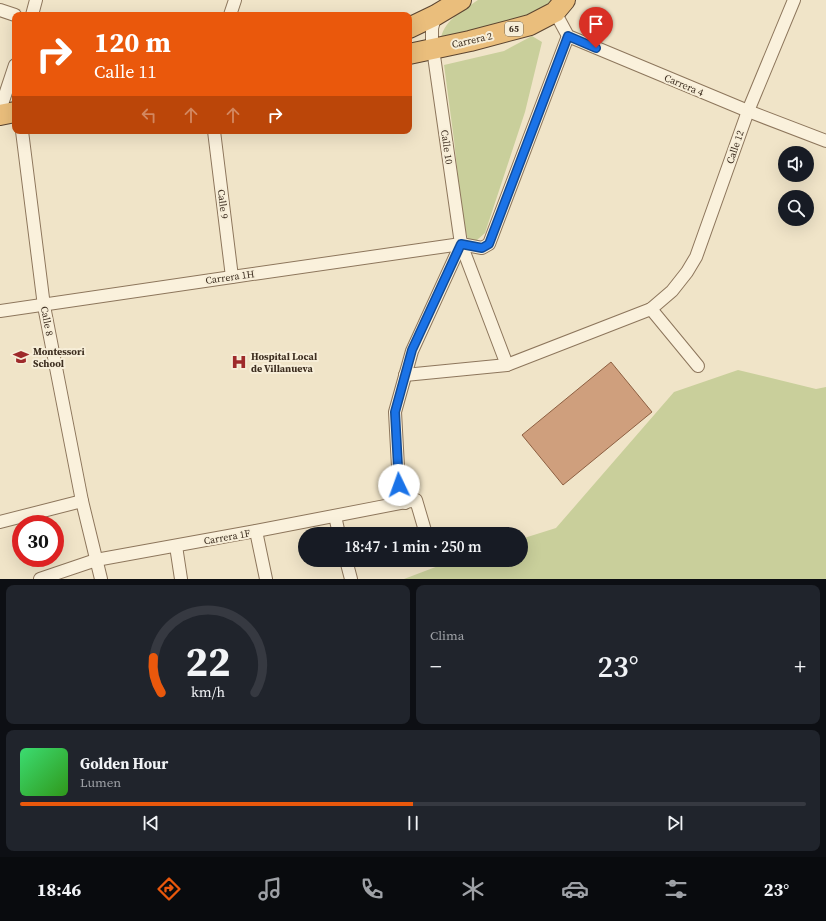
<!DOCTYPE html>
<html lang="es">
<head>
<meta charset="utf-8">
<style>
	body { margin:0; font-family:"Source Serif 4",serif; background:#20242c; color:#f1f3f6; height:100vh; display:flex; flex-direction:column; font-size:15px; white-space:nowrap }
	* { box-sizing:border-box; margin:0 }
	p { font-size:13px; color:#9ea1a6 }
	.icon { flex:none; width:22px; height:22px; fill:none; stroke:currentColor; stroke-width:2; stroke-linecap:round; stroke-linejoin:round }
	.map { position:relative; height:579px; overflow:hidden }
	.sheet { display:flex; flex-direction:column; gap:6px; padding:6px; background:#0d0f14; flex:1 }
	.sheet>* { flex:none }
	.hud { position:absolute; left:12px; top:12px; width:400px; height:122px; border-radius:8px; box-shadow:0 4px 16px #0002; background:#ea580c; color:#fff; overflow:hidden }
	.buttons { position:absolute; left:778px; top:146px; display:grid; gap:8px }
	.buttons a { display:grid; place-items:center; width:36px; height:36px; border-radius:50%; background:#171b24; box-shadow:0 4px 16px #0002; font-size:20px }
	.speed { position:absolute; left:12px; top:515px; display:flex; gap:8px; font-size:20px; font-weight:700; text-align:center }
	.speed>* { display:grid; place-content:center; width:52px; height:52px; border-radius:50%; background:#171b24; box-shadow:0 4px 16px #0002; line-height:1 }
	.speed .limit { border:6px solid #d22; background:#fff; color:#111 }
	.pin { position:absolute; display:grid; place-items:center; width:34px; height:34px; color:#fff; margin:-41px -17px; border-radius:50% 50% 50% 0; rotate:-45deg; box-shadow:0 0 4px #0007 }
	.pin .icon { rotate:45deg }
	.me { position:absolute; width:44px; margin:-22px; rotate:357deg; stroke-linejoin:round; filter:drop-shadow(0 0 3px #0008) }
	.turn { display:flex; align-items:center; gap:14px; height:84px; padding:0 16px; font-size:18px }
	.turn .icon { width:52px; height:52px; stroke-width:2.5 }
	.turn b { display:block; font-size:28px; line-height:34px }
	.lanes { display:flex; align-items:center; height:38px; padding:0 16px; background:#0003; justify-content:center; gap:20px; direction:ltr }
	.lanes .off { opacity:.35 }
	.big { font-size:30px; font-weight:600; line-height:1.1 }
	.sheet .tile { flex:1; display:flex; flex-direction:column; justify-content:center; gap:6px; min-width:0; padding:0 14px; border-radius:8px; background:#20242c }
	.sheet .dial { align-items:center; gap:0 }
	.dial svg { height:104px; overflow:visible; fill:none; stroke:#363941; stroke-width:7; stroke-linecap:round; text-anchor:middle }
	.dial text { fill:#f1f3f6; stroke:none }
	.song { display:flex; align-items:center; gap:12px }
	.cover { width:48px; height:48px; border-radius:6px; background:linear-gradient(135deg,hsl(140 70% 55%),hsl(110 70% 35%)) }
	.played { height:4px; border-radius:2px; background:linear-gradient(90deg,#ea580c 50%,#363941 50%) }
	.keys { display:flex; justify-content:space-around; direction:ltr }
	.heat { display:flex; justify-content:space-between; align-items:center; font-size:22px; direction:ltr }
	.sheet .tiles { flex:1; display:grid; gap:6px; grid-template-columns:1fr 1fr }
	.tile:last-child { grid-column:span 2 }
	.trip { position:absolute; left:298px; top:527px; width:230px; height:40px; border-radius:20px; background:#171b24; box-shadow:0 4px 16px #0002; font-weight:600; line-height:40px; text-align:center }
	.tab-bar { display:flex; height:64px; justify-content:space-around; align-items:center; background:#090b0e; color:#9ea1a6 }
	.tab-bar .icon { width:28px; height:28px }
	.tab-bar .on { color:#ea580c }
	.tab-bar b { font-size:18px; color:#f1f3f6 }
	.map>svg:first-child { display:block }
	.green { fill:#c9cf9b }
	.building { fill:#cf9f7d; stroke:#8d5f41 }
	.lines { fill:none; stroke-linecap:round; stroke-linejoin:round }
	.minor-casing { stroke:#8d765c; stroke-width:14 }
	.trunk-casing { stroke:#5b4430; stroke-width:22 }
	.minor { stroke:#faf1dc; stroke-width:12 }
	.trunk { stroke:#eabe7c; stroke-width:20 }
	.route-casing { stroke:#114b97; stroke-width:10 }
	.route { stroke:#1a73e8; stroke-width:7 }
	.labels { text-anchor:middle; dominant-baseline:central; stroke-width:4; stroke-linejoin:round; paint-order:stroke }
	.shield { fill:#f7eed8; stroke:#756857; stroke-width:1 }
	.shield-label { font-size:9px; font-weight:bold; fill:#3d2e20 }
	.street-label { font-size:10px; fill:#3d2e20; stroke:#f7eed8 }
	.poi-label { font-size:10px; font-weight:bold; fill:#3d2e20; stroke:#f7eed8; text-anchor:start }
</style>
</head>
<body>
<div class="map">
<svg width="826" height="579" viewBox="0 0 826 579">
	<rect width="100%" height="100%" fill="#f0e4c8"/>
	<g class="green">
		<path d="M478,0H558L543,15L441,38C445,19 464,10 478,0Z"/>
		<path d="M532,36L542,42L525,112L485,233L477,240H468L462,215L454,140L444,65L504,51Z"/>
		<path d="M738,370L816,389L826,387V579H404L454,560H521V539L556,528L674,392Z"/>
	</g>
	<path class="building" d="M611,362L652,412L563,485L522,435Z"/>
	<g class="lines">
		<defs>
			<g id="minor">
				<path d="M0,10L15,15"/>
				<path d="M555,12L568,36L748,111L826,141"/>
				<path d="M32,15L36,0"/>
				<path d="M230,15L235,0"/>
				<path d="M436,15L432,28V42L461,244L507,365"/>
				<path d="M0,110L15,65"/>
				<path d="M22,131L44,306L82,501L101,579"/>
				<path d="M214,131L232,277"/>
				<path d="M651,309L698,366"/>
				<path d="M0,311L232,277L461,244L482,248L489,244L568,36"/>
				<path d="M405,375L507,365L651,309L672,291L687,272L696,257L748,111L794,0"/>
				<path d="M405,503L399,485L395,412L412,351L461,244"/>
				<path d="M335,516L339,534"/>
				<path d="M0,522L82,501"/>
				<path d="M256,531L266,579"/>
				<path d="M176,546L181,579"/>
				<path d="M346,560L351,579"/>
				<path d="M40,579L96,560L256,531L416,500L426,534"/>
			</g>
			<g id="trunk">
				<path d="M409,28L436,15L461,0"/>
				<path d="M409,54L470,41L530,25L555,12L565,0"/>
				<path d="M0,115L15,112"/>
			</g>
		</defs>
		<use href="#minor" class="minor-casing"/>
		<use href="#trunk" class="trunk-casing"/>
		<use href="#minor" class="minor"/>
		<use href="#trunk" class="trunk"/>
	</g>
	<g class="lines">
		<defs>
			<path id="route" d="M399,485L395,412L412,350L461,244L482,248L489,244L568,36L596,48"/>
		</defs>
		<use href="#route" class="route-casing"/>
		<use href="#route" class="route"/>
	</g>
	<defs>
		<symbol id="school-bare" viewBox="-9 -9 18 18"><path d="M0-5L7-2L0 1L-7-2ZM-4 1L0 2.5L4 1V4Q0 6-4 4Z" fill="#9e2a2b" stroke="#f7eed8" stroke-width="2.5" paint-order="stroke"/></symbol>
		<symbol id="hospital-bare" viewBox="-9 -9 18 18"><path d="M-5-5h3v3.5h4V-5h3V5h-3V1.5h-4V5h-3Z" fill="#9e2a2b" stroke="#f7eed8" stroke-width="2.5" paint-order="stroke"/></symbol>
	</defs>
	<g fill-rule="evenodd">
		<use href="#school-bare" x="10" y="346" width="22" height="22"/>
		<use href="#hospital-bare" x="228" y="351" width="22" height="22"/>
	</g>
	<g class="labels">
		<rect class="shield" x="505" y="22" width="18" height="14" rx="3"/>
		<g class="shield-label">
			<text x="514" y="29">65</text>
		</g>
		<g class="street-label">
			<text transform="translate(472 40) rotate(-13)">Carrera 2</text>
			<text transform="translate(684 85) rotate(23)">Carrera 4</text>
			<text transform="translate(447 147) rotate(82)">Calle 10</text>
			<text transform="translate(735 147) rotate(-71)">Calle 12</text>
			<text transform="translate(223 204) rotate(83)">Calle 9</text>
			<text transform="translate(230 277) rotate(-8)">Carrera 1H</text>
			<text transform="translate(47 321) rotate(79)">Calle 8</text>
			<text transform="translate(227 537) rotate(-10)">Carrera 1F</text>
		</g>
		<g class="poi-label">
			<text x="33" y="351">Montessori<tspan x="33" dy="12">School</tspan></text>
			<text x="251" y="356">Hospital Local<tspan x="251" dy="12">de Villanueva</tspan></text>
		</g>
	</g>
</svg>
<div class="buttons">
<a><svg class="icon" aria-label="sound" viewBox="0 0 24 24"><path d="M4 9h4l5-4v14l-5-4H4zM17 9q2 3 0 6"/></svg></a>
<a><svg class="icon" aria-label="search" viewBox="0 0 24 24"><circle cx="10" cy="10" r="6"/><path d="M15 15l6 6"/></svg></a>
</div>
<div class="speed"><div class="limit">30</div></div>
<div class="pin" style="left:596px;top:48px;background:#d93025"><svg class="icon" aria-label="arrive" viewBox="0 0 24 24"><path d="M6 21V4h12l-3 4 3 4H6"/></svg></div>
<svg class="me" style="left:399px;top:485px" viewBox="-20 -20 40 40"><circle r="19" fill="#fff"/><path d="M0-13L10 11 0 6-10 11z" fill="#1a73e8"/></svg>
<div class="trip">18:47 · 1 min · 250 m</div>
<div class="hud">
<div class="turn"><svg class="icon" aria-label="right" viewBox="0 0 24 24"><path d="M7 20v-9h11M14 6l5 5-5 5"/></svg><div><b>120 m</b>Calle 11</div></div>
<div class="lanes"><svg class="icon off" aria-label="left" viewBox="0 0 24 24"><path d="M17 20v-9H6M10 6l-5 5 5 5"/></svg><svg class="icon off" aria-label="ahead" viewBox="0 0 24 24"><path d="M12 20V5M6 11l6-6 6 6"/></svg><svg class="icon off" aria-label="ahead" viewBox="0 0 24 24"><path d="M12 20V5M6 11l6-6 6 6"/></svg><svg class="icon" aria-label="right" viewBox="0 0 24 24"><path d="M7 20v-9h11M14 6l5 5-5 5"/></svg></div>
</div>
</div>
<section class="sheet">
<div class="tiles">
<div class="tile dial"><svg viewBox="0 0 100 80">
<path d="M14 69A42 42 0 1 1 86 69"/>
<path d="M14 69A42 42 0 0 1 8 42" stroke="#ea580c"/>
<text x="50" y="56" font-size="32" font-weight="700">22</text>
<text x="50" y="72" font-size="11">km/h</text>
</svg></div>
<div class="tile"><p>Clima</p>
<div class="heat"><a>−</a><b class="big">23°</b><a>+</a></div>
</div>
<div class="tile">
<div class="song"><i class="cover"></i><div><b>Golden Hour</b><p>Lumen</p></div></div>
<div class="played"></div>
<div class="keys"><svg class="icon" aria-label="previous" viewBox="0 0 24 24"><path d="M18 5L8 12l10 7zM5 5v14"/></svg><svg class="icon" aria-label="pause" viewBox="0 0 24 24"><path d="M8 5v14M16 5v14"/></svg><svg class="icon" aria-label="next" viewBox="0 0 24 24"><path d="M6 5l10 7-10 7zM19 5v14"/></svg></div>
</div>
</div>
</section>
<nav class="tab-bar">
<b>18:46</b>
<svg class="icon on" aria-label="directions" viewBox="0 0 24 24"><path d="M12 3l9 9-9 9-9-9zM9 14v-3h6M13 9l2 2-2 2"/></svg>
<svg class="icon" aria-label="music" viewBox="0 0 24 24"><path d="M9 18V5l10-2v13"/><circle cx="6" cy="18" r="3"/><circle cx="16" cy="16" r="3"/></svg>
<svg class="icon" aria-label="phone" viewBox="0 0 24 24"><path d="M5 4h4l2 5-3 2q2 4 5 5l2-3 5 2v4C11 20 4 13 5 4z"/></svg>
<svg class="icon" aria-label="climate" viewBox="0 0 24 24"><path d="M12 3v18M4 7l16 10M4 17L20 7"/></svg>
<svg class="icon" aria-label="car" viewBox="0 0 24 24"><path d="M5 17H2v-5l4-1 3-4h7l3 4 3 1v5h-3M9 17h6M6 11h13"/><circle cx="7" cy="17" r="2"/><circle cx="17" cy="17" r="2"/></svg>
<svg class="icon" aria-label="filters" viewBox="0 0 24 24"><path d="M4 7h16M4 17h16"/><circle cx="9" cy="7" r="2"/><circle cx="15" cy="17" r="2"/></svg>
<b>23°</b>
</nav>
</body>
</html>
